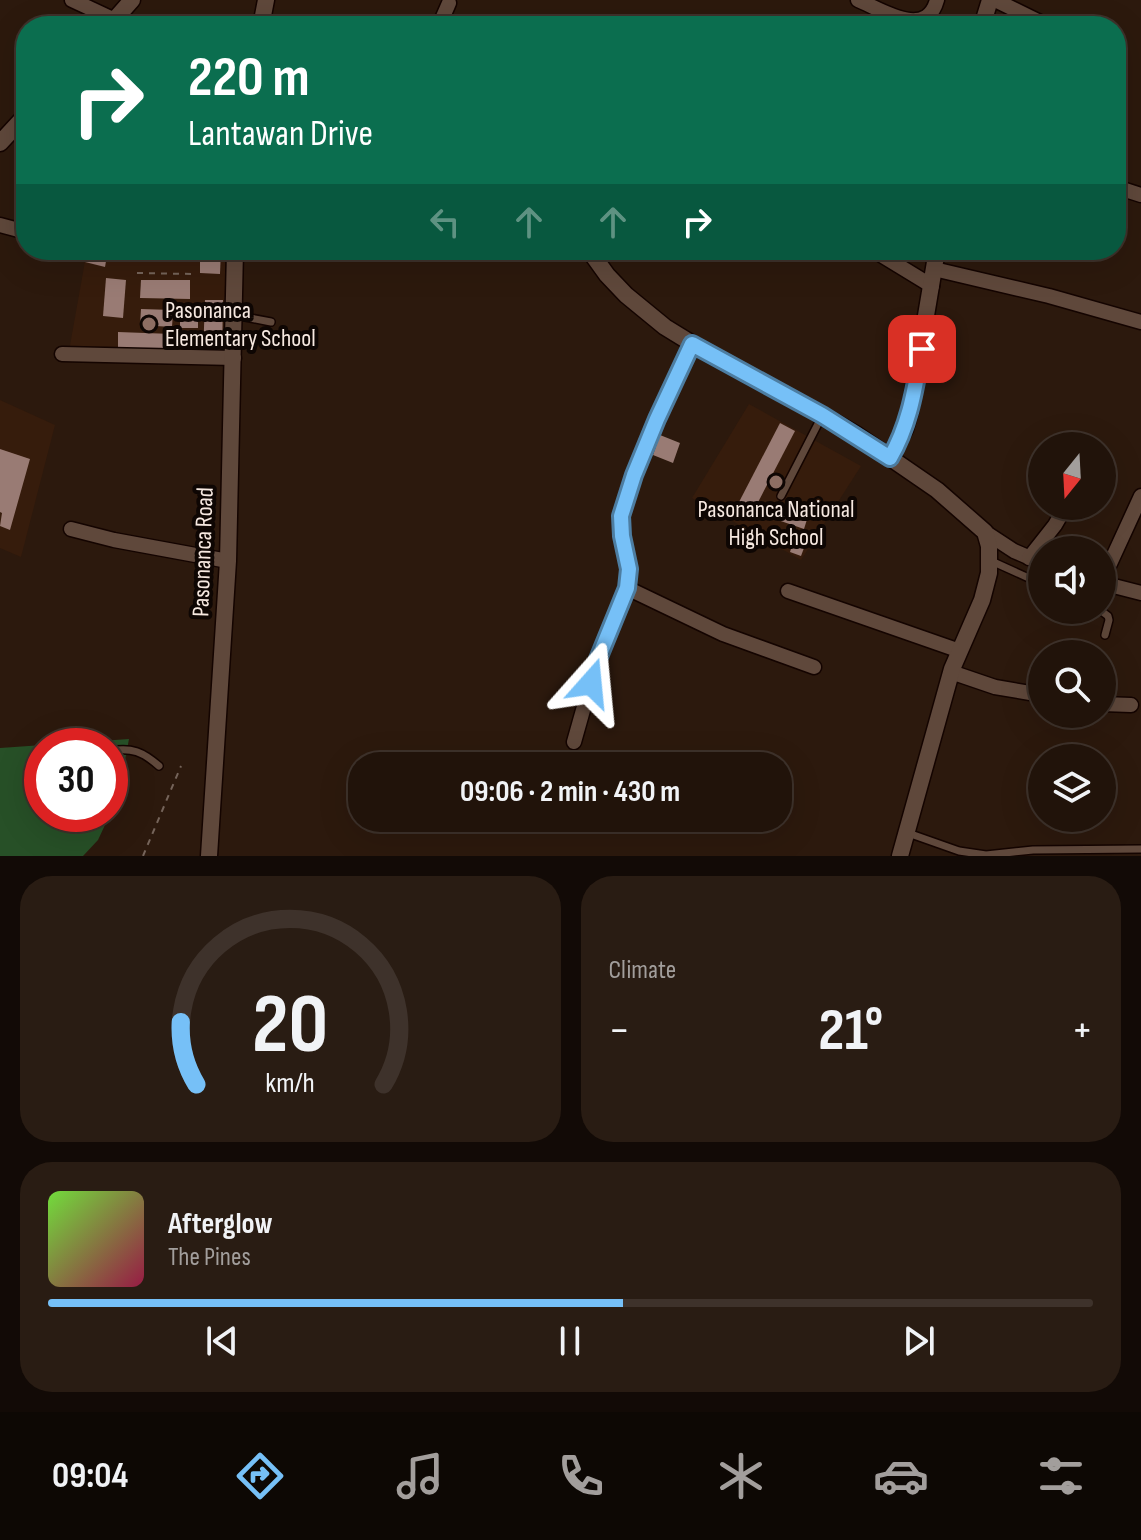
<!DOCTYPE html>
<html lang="en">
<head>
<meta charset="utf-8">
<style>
	body { margin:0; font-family:"Sofia Sans Condensed",sans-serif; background:#291c13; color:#f1f3f6; height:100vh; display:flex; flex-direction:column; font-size:30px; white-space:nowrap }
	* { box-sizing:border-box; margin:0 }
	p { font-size:26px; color:#a29e9c }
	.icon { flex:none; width:44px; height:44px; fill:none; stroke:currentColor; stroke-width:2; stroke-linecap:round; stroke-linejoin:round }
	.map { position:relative; height:856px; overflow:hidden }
	.side { display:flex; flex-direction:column; gap:20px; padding:20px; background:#120a06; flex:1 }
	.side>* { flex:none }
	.banner { position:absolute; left:16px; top:16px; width:1110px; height:244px; border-radius:32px; box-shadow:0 8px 32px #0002,0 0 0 2px #3e322b; background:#0b6e4f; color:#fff; overflow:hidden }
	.needle { width:52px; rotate:198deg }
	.fabs { position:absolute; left:1028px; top:432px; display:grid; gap:16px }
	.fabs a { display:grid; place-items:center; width:88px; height:88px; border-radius:50%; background:#21130a; box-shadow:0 8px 32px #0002,0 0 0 2px #3e322b; font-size:40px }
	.speed { position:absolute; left:24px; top:728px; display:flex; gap:16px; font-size:40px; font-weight:700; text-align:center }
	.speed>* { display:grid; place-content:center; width:104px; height:104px; border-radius:50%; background:#21130a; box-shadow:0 8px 32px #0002,0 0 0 2px #3e322b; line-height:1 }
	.speed .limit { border:12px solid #d22; background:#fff; color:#111 }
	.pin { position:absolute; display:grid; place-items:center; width:68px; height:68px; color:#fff; margin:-34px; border-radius:16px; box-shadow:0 4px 12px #0006 }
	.me { position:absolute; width:88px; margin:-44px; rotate:18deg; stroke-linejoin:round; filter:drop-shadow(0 0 6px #0008) }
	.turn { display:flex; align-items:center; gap:28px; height:168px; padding:0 40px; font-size:36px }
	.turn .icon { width:104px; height:104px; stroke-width:2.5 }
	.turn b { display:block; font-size:56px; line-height:68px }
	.lanes { display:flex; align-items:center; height:76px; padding:0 40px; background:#0003; justify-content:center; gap:40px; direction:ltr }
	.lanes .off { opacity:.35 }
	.big { font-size:60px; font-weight:700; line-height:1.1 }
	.side .widget { flex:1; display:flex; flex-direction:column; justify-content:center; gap:12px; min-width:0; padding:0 28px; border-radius:32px; background:#291c13 }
	.side .dial { align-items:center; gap:0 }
	.dial svg { height:208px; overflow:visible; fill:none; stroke:#3e322b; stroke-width:7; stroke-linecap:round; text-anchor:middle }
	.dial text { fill:#f1f3f6; stroke:none }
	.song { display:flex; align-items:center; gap:24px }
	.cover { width:96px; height:96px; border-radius:12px; background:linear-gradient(135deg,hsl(100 70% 55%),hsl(340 70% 35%)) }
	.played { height:8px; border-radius:4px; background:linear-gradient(90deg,#76c0f7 55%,#3e322b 55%) }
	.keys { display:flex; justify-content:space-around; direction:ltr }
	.heat { display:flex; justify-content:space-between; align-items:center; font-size:44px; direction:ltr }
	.side .tiles { flex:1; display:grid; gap:20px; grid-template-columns:1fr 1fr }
	.widget:last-child { grid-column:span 2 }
	.trip { position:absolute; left:348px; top:752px; width:444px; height:80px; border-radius:32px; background:#21130a; box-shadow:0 8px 32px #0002,0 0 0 2px #3e322b; font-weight:700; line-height:80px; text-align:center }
	.tabs { display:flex; height:128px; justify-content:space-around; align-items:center; background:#0d0804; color:#a29e9c }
	.tabs .icon { width:56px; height:56px }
	.tabs .selected { color:#76c0f7 }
	.tabs b { font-size:36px; color:#f1f3f6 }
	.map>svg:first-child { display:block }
	.built { fill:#361c0c }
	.green { fill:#275027; fill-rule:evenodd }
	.building { fill:#997b74 }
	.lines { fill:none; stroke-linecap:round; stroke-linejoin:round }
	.service-casing { stroke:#140400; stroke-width:10 }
	.minor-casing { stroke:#140400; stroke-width:17 }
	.tertiary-casing { stroke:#140400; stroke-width:19 }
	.path { stroke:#75645a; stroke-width:2; stroke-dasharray:6 6; stroke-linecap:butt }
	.service { stroke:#5f483b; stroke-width:7 }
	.minor { stroke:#5f483b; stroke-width:14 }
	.tertiary { stroke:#5f483b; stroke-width:16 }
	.route-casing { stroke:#4d7da1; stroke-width:20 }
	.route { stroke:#76c0f7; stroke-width:14 }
	.education-dot { fill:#8d6e63; stroke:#0e0603; stroke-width:3 }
	.labels { text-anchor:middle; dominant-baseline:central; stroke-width:8; stroke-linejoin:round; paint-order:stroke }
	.poi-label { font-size:24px; fill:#f7e9e1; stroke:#0e0603; text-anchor:start }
	.street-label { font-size:24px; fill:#f7e9e1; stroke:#0e0603 }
</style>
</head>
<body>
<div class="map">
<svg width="1141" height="856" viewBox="0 0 1141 856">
	<rect width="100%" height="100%" fill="#2c190d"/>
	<g class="built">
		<path d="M87,250H226L223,357L69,351Z"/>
		<path d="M0,400L55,425L21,557L0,548Z"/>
		<path d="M749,404L861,466L801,560L692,498Z"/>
	</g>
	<path class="green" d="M129,739L118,797L98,840L83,856H0V748ZM42,746H110V814H42Z"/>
	<g class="building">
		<path d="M87,250H108L105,267L85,262Z"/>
		<path d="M200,250H221L220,274L200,273Z"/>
		<path d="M106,278L126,280L123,318L103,316Z"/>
		<path d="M141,280H190V299L140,298Z"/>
		<path d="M205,300H223L222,356L203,355Z"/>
		<path d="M180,305L198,306V328H180Z"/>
		<path d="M141,309L173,310L172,327L140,325Z"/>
		<path d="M118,332L200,335V354L118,351Z"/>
		<path d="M780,423L795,431L754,510L739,502Z"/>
		<path d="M660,435L680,443L673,463L653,455Z"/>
		<path d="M0,449L30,459L10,530L0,526L2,513L0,512Z"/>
		<path d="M777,502L809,513L804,529L772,518Z"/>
		<path d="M795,536L807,540L801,556L790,552Z"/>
	</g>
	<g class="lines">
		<defs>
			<g id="service">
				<path d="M235,315L271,322"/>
				<path d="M781,496L822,416"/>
				<path d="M989,560L1042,584"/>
				<path d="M1100,610L1108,616L1109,620L1105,635"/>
				<path d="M110,751C132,747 143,752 159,766"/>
				<path d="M908,833L959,851L986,855L1033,850L1141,849"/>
			</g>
			<g id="minor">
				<path d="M72,0L115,20"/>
				<path d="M858,0C882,10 926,40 937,0"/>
				<path d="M995,0L1048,26"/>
				<path d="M439,26L449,3"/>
				<path d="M1116,187L1141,195"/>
				<path d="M0,225L26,232"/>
				<path d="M873,250L932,286"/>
				<path d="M934,269L1049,296L1141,322"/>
				<path d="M62,354L234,358"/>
				<path d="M71,529L114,540L228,561"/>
				<path d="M985,532L1014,551L1042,563"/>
				<path d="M1029,558L1055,525L1066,506"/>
				<path d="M1102,581L1141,496"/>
				<path d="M1102,583L1141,593"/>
				<path d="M627,588L723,634L814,667"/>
				<path d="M788,591L960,651"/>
				<path d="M951,672L995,687L1042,695"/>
				<path d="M1102,704L1131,705"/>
				<path d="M574,742L596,664L627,588L629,569L622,536L621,516L634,475L657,419L692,344"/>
			</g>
			<g id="tertiary">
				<path d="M109,26L132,0"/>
				<path d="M261,26L266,0"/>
				<path d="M982,26L990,0"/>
				<path d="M0,143L26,115"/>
				<path d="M589,250L607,275L626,295L665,327L709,354L822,415L857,435L937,490L985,532L989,546V573L982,600L952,669L900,856"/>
				<path d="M890,458L905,429L910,411L937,250"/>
				<path d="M209,856L228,561L235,250"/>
			</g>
		</defs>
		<use href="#service" class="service-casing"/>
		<use href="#minor" class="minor-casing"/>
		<use href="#tertiary" class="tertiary-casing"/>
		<g class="path">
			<path d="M137,273L194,274"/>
			<path d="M143,856L181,766"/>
		</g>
		<use href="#service" class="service"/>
		<use href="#minor" class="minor"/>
		<use href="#tertiary" class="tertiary"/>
	</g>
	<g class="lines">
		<defs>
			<path id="route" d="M591,683L596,664L627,588L629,569L622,536L621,516L634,475L657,419L692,344L822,415L890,458C910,424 915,387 922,349"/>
		</defs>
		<use href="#route" class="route-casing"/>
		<use href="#route" class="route"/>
	</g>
	<g class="education-dot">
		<circle cx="149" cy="324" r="8"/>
		<circle cx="776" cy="482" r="8"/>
	</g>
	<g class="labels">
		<g class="poi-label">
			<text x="165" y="310">Pasonanca<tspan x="165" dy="28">Elementary School</tspan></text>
			<text x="776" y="509" text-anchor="middle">Pasonanca National<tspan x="776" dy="28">High School</tspan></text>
		</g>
		<g class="street-label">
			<text transform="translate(203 552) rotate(-88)">Pasonanca Road</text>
		</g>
	</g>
</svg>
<div class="fabs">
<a><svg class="needle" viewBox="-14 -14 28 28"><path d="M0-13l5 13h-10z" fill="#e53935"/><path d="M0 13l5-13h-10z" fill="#a29e9c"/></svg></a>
<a><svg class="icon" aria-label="sound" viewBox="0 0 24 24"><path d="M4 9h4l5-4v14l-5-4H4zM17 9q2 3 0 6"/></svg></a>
<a><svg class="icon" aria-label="search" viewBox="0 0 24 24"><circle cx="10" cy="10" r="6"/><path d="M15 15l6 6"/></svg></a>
<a><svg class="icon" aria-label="layers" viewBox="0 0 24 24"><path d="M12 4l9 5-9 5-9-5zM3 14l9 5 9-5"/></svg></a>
</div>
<div class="speed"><div class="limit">30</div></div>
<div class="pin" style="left:922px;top:349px;background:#d93025"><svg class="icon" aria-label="arrive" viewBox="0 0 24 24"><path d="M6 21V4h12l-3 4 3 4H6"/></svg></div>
<svg class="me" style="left:591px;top:683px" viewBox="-20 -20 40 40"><path d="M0-17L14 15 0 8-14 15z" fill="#76c0f7" stroke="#fff" stroke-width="4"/></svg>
<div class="trip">09:06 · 2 min · 430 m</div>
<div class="banner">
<div class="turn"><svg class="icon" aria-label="right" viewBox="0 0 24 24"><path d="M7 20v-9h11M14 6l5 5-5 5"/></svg><div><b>220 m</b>Lantawan Drive</div></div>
<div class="lanes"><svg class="icon off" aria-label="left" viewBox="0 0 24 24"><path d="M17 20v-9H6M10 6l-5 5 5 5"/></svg><svg class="icon off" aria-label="ahead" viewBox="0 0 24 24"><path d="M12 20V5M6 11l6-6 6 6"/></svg><svg class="icon off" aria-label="ahead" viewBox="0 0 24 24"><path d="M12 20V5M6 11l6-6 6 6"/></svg><svg class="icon" aria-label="right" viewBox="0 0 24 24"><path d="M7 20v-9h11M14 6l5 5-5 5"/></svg></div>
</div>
</div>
<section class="side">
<div class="tiles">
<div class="widget dial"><svg viewBox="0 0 100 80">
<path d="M14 69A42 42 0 1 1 86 69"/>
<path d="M14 69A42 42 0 0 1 8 45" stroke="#76c0f7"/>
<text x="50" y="56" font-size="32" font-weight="700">20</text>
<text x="50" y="72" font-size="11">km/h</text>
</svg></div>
<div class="widget"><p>Climate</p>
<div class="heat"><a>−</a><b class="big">21°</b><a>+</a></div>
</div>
<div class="widget">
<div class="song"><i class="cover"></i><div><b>Afterglow</b><p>The Pines</p></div></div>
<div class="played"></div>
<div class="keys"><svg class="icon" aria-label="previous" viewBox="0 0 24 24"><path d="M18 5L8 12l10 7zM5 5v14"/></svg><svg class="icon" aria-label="pause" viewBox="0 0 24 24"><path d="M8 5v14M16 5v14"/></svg><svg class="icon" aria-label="next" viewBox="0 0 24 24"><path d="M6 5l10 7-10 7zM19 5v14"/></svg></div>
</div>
</div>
</section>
<nav class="tabs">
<b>09:04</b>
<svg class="icon selected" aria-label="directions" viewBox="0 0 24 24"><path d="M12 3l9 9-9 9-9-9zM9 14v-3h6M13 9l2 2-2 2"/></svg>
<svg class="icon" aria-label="music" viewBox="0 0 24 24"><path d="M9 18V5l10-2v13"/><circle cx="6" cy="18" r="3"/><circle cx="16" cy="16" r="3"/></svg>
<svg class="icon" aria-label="phone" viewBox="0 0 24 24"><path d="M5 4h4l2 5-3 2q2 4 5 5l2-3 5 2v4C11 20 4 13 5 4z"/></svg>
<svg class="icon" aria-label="climate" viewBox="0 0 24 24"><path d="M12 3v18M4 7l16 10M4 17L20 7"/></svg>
<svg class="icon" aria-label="car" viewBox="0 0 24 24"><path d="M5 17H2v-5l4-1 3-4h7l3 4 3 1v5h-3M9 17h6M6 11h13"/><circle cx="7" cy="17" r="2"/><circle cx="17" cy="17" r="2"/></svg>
<svg class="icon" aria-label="filters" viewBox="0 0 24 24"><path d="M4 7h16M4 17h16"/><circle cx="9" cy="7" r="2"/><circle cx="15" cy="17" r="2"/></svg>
</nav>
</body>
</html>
